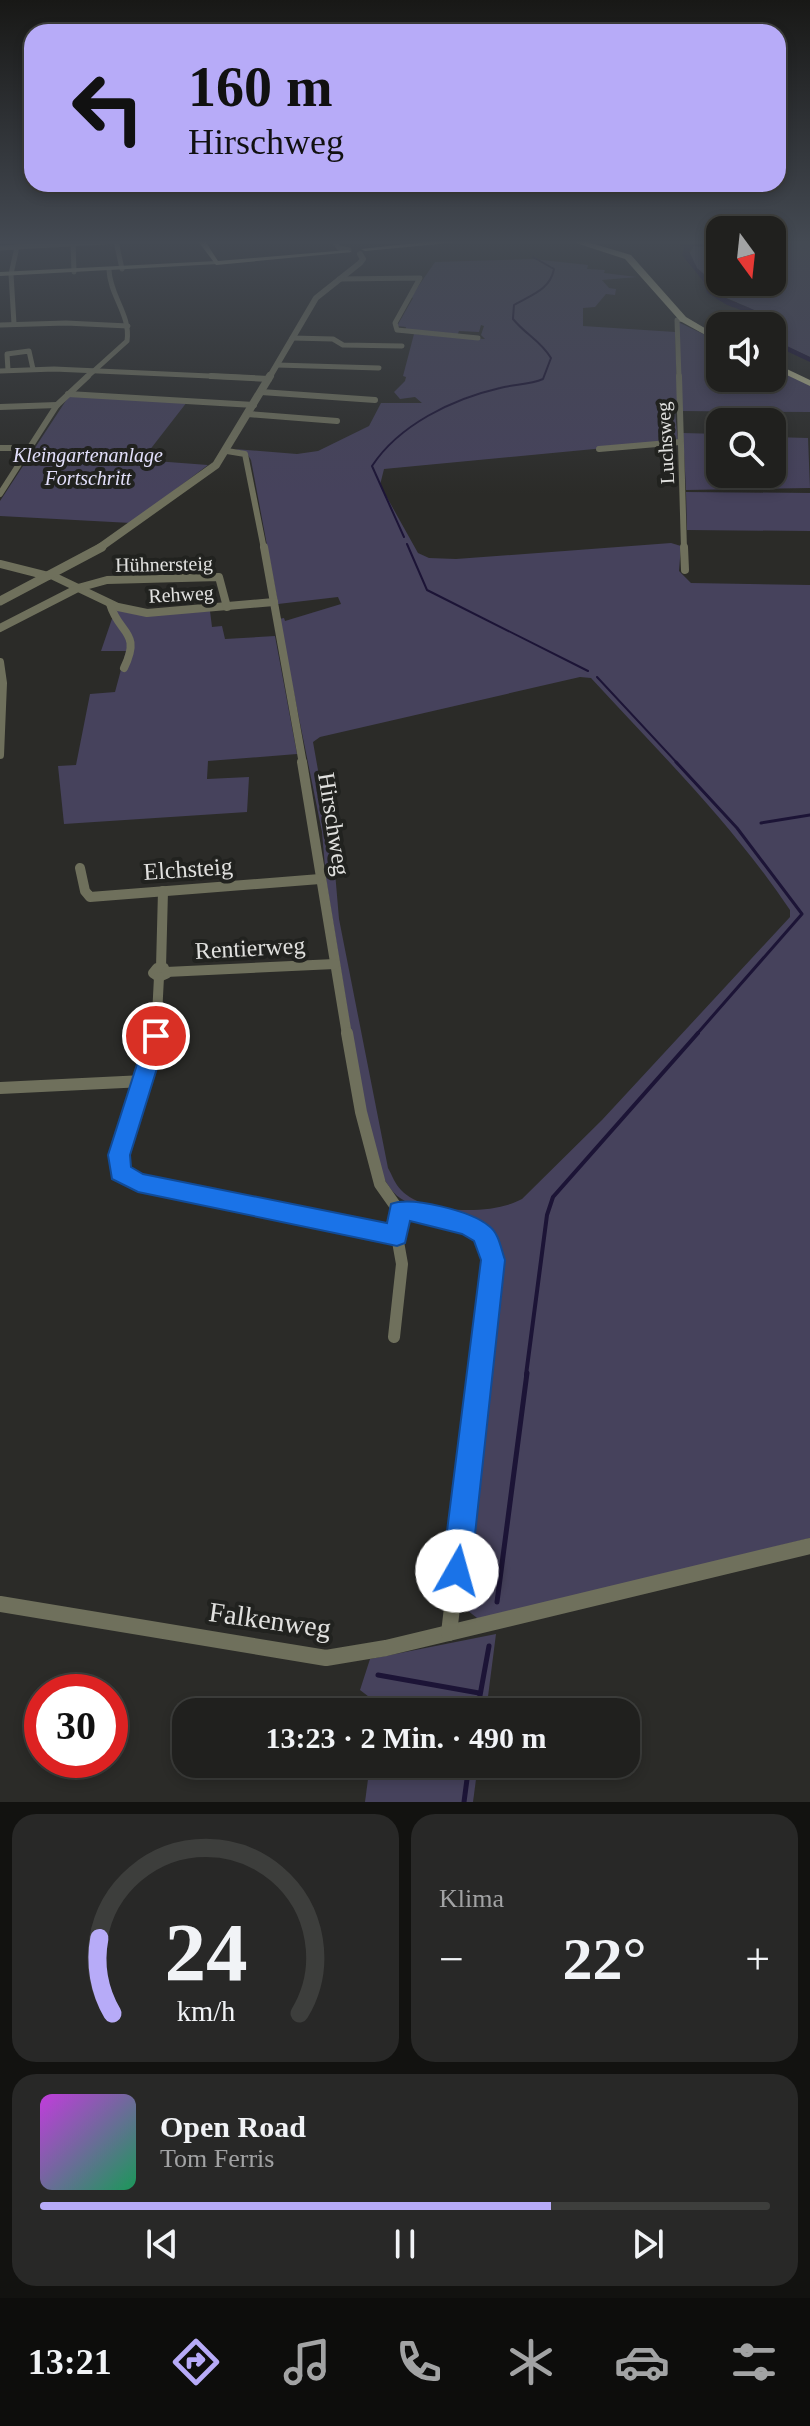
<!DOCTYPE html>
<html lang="de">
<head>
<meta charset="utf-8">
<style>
	body { margin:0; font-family:"Times New Roman",serif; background:#282827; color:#f1f3f6; height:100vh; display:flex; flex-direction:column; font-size:30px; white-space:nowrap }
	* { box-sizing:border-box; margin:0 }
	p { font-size:26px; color:#a2a3a4 }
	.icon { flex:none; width:44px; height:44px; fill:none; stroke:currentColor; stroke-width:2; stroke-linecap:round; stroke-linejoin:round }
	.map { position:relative; height:1802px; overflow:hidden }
	.panel { display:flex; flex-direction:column; gap:12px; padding:12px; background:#121210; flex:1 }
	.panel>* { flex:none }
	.top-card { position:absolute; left:24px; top:24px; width:762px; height:168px; border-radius:24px; box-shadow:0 4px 12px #0003,0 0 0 2px #3d3e3c; background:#b7abf8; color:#111; overflow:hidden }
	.needle { width:52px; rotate:165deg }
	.fabs { position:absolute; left:706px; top:216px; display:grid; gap:16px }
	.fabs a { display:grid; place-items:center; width:80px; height:80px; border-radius:16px; background:#20201e; box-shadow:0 4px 12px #0003,0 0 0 2px #3d3e3c; font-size:40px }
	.speed { position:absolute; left:24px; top:1674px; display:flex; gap:16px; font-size:40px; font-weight:700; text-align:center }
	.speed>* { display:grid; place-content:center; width:104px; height:104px; border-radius:50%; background:#20201e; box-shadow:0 4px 12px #0003,0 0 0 2px #3d3e3c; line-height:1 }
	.speed .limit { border:12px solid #d22; background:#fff; color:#111 }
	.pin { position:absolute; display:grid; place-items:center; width:68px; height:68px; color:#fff; margin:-34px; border:4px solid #fff; border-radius:50%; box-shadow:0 2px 8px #0007 }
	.me { position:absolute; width:88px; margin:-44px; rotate:7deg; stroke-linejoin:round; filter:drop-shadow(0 0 6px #0008) }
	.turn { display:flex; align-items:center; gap:28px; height:168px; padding:0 32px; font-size:36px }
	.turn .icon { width:104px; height:104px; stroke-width:2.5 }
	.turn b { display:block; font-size:56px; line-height:68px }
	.big { font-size:60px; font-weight:800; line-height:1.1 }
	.panel .card { flex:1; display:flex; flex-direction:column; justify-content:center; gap:12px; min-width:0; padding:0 28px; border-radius:24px; background:#282827 }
	.panel .dial { align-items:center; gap:0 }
	.dial svg { height:208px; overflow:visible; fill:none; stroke:#3d3e3c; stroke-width:7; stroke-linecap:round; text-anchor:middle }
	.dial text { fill:#f1f3f6; stroke:none }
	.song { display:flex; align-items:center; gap:24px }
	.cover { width:96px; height:96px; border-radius:12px; background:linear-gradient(135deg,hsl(290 70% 55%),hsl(150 70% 35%)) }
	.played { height:8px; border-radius:4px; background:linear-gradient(90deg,#b7abf8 70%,#3d3e3c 70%) }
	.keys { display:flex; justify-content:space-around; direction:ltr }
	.heat { display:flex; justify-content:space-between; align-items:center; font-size:44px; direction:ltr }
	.panel .tiles { flex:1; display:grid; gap:12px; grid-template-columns:1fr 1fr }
	.card:last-child { grid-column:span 2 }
	.trip { position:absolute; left:172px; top:1698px; width:468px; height:80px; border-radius:24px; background:#20201e; box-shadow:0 4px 12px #0003,0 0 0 2px #3d3e3c; font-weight:800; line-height:80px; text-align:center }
	.tab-bar { display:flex; height:128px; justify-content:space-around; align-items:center; background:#0d0d0c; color:#a2a3a4 }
	.tab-bar .icon { width:56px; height:56px }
	.tab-bar .active { color:#b7abf8 }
	.tab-bar b { font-size:36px; color:#f1f3f6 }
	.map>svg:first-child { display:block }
	.green { fill:#46425c; fill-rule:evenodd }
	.water { fill:#1c1436 }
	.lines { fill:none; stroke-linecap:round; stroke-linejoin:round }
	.stream-far3 { stroke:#1c1436; stroke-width:2 }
	.stream-far2 { stroke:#1c1436; stroke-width:3 }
	.stream-far1 { stroke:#1c1436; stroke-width:4 }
	.stream { stroke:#1c1436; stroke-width:5 }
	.minor-far5 { stroke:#6f705c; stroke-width:5 }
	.minor-far4 { stroke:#6f705c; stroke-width:6 }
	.minor-far3 { stroke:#6f705c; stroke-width:8 }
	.minor-far2 { stroke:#6f705c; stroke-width:10 }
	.minor-far1 { stroke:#6f705c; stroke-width:12 }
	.minor { stroke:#6f705c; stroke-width:16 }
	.tertiary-far2 { stroke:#6f705c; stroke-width:6 }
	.tertiary-far1 { stroke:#6f705c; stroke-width:8 }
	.tertiary { stroke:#6f705c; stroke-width:9 }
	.secondary { fill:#959678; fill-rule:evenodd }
	.primary { fill:#b3b48c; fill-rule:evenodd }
	.route { fill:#1a73e8; stroke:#114b97; stroke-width:2 }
	.labels { text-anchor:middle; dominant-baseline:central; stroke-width:8; stroke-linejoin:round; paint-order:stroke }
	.far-street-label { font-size:20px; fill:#e1e1df; stroke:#21221f }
	.far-park-label { font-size:20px; font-style:italic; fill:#e3e0fc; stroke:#21221f }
	.street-label { font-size:24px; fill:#e1e1df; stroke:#21221f }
	.near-street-label { font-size:28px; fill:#e1e1df; stroke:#21221f }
</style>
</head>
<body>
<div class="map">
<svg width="810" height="1802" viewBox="0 0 810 1802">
	<rect width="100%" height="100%" fill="#2b2b28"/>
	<g class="green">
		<path d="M810,241V357L788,347C786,342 787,334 784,329C776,316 728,301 712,290V281L696,268L689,254L694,246L720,247V282H772V243Z"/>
		<path d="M533,259L588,265L587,269L605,270L604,273L637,277L602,280L609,288L616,289L615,295L606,294L595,307L583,308V326L675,332L678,411L675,412L678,441L384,469L380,485L418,553L429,558L456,559L671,543L681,546L679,571L691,583L810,585V1538L484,1619L477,1618L467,1610L461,1585L479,1449L498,1259C496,1211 436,1219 405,1201C393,1195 387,1184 381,1173L359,1081L326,879L322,832L279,619L284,618L285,621L341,604L338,597L278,604L251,460L246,452L235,449L297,454L318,451L369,426L381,403H422L415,397L400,399L394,392L405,381L406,377L403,376L414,334L485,339L481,335L484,326L481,325L479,332L459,331L457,336L405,331L406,327L397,326L413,298L411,297L435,262ZM580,677L591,678C660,753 733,825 790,910V917L602,1120L522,1199C494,1215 424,1215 401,1190C395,1184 392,1175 388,1168L339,919L334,860L313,742L320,737Z"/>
		<path d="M678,322L720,342V378H772V367L810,384V412L681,411Z"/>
		<path d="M69,396L187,402L142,460L208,465L131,523L0,516V501Z"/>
		<path d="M683,433L720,434V474H772V437L808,438L810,488L686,490Z"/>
		<path d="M686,492L810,493V531L687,530Z"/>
		<path d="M115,610L146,616L210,611L212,627L222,626L225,639L275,636L297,754L208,761L207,779L249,777L247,812L64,824L58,766L76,765L90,694L115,692L126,651H101Z"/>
		<path d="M496,1634L486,1712H376L377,1703L360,1690L370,1659Z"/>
		<path d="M370,1764H478L473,1802H365Z"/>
	</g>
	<path class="water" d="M690,244H720V247L694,246L689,251L697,268L712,281V291C729,302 773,314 783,327C787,332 786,339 787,346L810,357V362L780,348L775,327L760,317L727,305L707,293L704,282L682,255L685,245Z"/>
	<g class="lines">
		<g class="stream-far3">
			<path d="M670,241L686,246"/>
			<path d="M513,318L514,305C531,295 550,290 554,269L533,257"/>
			<path d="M404,537L372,466C399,425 452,399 500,388C514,384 529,385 543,379L551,358C540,340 526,335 513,319"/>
			<path d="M407,544L427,590L588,671"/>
			<path d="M597,677L678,764"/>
		</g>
		<g class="stream-far2">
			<path d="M676,762L737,828L802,914L696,1035"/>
			<path d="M761,823L810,815"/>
		</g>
		<path class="stream-far1" d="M526,1375L547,1215L553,1197L698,1033"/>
		<g class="stream">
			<path d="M497,1602L527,1373"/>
			<path d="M378,1675L479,1693"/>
			<path d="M477,1712L489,1646"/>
			<path d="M464,1802L469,1764"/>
		</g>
		<g class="minor-far5">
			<path d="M73,241L74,272"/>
			<path d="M116,241L122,269"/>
			<path d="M334,241L339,248L349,250"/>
			<path d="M0,248L121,241"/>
			<path d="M339,279L420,278L395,323L397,330L478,338"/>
			<path d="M14,324L11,274L17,247"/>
			<path d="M0,325L66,323L128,326"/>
			<path d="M292,338L333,339L343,345L402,346"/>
			<path d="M277,365L379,368"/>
			<path d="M8,370L7,354L29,351L33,369"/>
			<path d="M0,371L54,369L254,378"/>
			<path d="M86,378L127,341C131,315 110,296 109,270"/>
			<path d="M679,378L677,320L683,319"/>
		</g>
		<g class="minor-far4">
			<path d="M211,376L269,379"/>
			<path d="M679,376L684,549"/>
			<path d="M261,392L375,400"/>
			<path d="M68,394L254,405"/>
			<path d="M0,407L57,405"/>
			<path d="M248,414L337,421"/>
			<path d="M0,448H29"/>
			<path d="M599,449L680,442"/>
			<path d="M227,451L245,454L264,549"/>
			<path d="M0,494L57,405L88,376"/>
		</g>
		<g class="minor-far3">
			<path d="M264,547L303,764"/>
			<path d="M684,547L685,570"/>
			<path d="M0,564L48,576"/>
			<path d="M51,575L118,607L147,613L274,602"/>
			<path d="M110,604C119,635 142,631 124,668"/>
			<path d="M0,628L78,588L107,580L219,577L227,607"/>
			<path d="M0,662L3,683L0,755"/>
		</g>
		<g class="minor-far2">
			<path d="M302,762L347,1035"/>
			<path d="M80,868L85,891L90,897L320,879"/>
			<path d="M161,967L163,891"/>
			<path d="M157,968H164L166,974L159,977L153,973Z"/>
			<path d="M166,972L335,964"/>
			<path d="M156,1035L159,977"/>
		</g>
		<g class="minor-far1">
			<path d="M156,1033L119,1155L120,1172L138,1182L397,1236"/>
			<path d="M347,1033L361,1112L380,1184L399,1211L442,1216L482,1234L493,1260L479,1375"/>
			<path d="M0,1088L144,1081"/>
			<path d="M394,1337L402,1264L397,1236L399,1211"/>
		</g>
		<g class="minor">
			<path d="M0,1604L326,1658L386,1648L810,1546"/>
			<path d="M449,1633L480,1373"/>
		</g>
		<path class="tertiary-far2" d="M269,378L316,298L360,263L363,259L360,254"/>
		<path class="tertiary-far1" d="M98,549L216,465L270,376"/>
		<path class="tertiary" d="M0,601L102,547"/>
		<path class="secondary" d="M216,261L218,264L0,276V272Z"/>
		<g class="primary">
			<path d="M198,241H205L218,261L348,250L352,252L216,265Z"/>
			<path d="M434,241H470L365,251L361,249Z"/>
			<path d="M570,241H584L631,255L686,317L720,337V343L680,321L625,259Z"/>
			<path d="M772,362L810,380V386L772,368Z"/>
		</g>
	</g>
	<linearGradient id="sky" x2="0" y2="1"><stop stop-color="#181816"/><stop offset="0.49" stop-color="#444a53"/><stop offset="1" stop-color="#444a53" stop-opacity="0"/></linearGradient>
	<rect width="810" height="494" fill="url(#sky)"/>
	<path class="route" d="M156,1029L164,1031L167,1036L130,1155L131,1167L143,1174L387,1223L391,1204C412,1196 471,1211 489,1226C499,1233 501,1249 505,1260L471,1571L467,1581L457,1585L447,1581L442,1571L481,1260L474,1241L462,1234L410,1221L405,1243L397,1246L138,1192L112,1179L108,1155L146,1036L149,1031Z"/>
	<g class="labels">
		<g class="far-street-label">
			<text transform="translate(665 443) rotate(-93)">Luchsweg</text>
			<text transform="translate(164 564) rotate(-1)">Hühnersteig</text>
			<text transform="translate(181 594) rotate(-3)">Rehweg</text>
		</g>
		<g class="far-park-label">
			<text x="88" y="455">Kleingartenanlage<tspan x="88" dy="23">Fortschritt</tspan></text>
		</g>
		<g class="street-label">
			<text transform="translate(334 824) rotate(81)">Hirschweg</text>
			<text transform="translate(188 869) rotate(-4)">Elchsteig</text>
			<text transform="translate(250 948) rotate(-3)">Rentierweg</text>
		</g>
		<g class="near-street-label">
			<text transform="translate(270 1620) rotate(8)">Falkenweg</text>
		</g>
	</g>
</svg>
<div class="fabs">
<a><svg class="needle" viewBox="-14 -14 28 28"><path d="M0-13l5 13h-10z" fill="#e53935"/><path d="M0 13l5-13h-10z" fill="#a2a3a4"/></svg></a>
<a><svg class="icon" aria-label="sound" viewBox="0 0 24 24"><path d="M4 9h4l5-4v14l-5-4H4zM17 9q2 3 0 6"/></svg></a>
<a><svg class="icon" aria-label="search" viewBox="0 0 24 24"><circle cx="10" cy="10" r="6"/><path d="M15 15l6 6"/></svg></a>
</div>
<div class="speed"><div class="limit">30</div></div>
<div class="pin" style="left:156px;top:1036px;background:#d93025"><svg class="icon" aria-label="arrive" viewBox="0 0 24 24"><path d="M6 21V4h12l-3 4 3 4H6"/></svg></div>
<svg class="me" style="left:457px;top:1571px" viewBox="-20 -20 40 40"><circle r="19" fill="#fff"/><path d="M0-13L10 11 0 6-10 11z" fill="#1a73e8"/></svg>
<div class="trip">13:23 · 2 Min. · 490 m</div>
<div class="top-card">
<div class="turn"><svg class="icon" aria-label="left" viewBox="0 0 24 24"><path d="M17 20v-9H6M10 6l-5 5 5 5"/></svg><div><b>160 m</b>Hirschweg</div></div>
</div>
</div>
<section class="panel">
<div class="tiles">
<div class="card dial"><svg viewBox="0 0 100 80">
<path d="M14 69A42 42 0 1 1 86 69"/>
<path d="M14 69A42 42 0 0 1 9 40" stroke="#b7abf8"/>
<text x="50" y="56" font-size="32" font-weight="700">24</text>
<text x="50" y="72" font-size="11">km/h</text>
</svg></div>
<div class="card"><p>Klima</p>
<div class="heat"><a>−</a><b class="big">22°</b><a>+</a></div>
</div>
<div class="card">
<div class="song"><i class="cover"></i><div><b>Open Road</b><p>Tom Ferris</p></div></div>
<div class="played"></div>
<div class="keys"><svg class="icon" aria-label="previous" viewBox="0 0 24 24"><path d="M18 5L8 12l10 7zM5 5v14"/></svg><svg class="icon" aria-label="pause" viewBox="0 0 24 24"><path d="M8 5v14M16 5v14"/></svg><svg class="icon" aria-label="next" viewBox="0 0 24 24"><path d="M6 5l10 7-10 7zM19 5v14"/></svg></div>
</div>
</div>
</section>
<nav class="tab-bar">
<b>13:21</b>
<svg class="icon active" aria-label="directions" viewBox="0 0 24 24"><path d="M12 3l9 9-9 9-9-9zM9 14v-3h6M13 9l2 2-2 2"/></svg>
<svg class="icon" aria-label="music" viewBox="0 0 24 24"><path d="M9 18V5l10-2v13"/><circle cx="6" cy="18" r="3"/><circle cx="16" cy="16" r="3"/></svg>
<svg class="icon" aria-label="phone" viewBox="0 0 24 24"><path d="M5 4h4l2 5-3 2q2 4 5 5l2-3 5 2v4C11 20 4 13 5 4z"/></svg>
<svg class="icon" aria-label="climate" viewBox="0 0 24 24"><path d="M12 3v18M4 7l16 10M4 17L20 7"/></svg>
<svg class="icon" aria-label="car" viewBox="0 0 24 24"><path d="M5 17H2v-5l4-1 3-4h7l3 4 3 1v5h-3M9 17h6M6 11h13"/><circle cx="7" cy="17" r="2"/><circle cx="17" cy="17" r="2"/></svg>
<svg class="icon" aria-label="filters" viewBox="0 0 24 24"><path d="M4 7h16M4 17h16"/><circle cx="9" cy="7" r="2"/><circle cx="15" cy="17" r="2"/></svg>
</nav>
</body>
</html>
